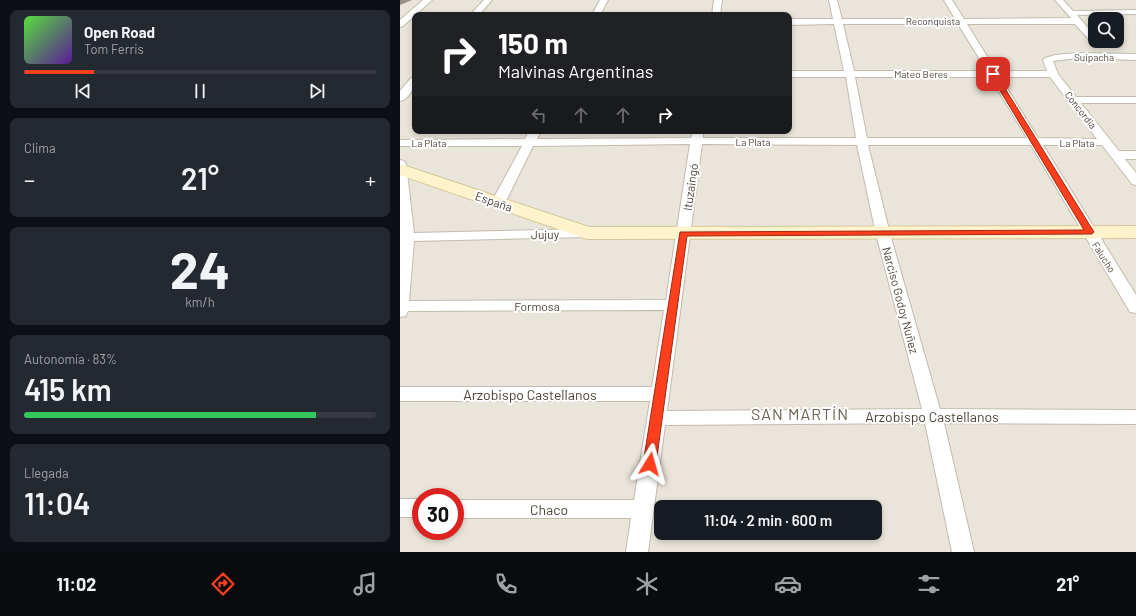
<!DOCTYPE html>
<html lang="es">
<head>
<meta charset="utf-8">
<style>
	body { margin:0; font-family:Barlow,sans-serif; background:#242831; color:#f1f3f6; height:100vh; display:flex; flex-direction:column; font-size:15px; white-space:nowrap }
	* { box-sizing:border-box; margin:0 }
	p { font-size:13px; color:#9ea1a6 }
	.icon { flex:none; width:22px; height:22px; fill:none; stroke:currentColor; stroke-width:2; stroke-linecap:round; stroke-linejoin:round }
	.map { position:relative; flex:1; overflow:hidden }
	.panel { display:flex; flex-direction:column; gap:10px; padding:10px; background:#0d0f14; width:400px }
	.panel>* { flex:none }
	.guide { position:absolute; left:12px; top:12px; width:380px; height:122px; border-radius:8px; box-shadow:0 2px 6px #0003; background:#202124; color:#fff; overflow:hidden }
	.fabs { position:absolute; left:688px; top:12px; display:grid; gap:8px }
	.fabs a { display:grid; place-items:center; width:36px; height:36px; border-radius:8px; background:#171b24; box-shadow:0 2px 6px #0003; font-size:20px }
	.speed { position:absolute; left:12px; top:488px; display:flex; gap:8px; font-size:20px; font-weight:700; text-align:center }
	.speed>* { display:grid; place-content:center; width:52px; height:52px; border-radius:50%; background:#171b24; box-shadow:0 2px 6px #0003; line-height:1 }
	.speed .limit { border:6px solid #d22; background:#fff; color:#111 }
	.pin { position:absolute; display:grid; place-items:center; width:34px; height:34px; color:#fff; margin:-17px; border-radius:8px; box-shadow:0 2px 6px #0006 }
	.me { position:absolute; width:44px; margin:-22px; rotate:8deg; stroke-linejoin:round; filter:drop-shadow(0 0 3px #0008) }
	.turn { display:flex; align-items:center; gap:14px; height:84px; padding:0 20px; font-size:18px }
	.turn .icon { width:52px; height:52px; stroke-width:2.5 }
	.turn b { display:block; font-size:28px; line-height:34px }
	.lanes { display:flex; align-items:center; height:38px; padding:0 20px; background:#0003; justify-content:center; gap:20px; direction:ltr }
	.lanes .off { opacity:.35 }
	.big { font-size:30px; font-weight:600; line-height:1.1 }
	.panel .card { flex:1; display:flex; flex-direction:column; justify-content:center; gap:6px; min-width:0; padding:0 14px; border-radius:8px; background:#242831 }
	.panel .dial { align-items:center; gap:0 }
	.dial b { font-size:52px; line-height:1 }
	.song { display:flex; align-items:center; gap:12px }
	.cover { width:48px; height:48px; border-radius:6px; background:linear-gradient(135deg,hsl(110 70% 55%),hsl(270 70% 35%)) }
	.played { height:4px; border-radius:2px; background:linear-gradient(90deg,#fc3f1d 20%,#363941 20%) }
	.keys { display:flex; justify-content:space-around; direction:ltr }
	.heat { display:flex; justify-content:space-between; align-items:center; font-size:22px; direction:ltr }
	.charge { height:6px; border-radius:3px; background:linear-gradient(90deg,#34c759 83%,#363941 0) }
	.trip { position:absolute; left:254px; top:500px; width:228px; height:40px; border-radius:8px; background:#171b24; box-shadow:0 2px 6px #0003; font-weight:600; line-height:40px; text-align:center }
	.menu { display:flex; height:64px; justify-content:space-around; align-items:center; background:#090b0e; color:#9ea1a6 }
	.menu .icon { width:28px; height:28px }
	.menu .active { color:#fc3f1d }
	.menu b { font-size:18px; color:#f1f3f6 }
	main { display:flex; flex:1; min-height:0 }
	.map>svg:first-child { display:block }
	.residential { fill:#eae5da; fill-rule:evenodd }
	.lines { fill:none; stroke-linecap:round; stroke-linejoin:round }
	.street-casing { stroke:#c2bbae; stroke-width:2 }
	.secondary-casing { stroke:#d6c79b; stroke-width:2 }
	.street { fill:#fff; fill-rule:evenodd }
	.secondary { fill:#fff3cd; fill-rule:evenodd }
	.shaded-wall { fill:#979187 }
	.route { fill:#fc3f1d; stroke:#a42913 }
	.labels { text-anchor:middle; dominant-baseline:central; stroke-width:4; stroke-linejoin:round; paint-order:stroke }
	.far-street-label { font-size:10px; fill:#4b4439; stroke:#fff }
	.street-label { font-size:12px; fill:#4b4439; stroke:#fff }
	.near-street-label { font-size:14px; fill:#4b4439; stroke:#fff }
	.near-neighbourhood-label { font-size:16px; letter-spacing:1px; fill:#6e6250; stroke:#fff }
</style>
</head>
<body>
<main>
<section class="panel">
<div class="card">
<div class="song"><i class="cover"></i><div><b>Open Road</b><p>Tom Ferris</p></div></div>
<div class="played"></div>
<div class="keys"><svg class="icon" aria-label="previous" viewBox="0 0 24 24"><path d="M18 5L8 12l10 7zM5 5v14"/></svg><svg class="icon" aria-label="pause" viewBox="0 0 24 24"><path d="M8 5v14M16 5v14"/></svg><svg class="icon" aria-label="next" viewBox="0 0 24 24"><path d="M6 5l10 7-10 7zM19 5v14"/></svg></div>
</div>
<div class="card"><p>Clima</p>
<div class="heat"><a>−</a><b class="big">21°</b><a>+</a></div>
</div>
<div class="card dial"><b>24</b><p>km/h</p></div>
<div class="card"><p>Autonomía · 83%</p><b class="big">415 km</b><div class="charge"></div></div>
<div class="card"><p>Llegada</p><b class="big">11:04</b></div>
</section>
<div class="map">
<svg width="736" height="552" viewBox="0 0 736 552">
	<rect width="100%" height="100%" fill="#f6f3ec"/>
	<path class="residential" d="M0,0H736V552H0ZM15,15H389V131H15ZM695,19H717V41H695ZM21,497H55V531H21ZM261,507H475V533H261Z"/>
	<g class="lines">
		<defs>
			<g id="street">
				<path d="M23,0H32L3,26L0,27V20Z"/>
				<path d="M84,0H92L79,15H70Z"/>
				<path d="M200,0H208L200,15H192Z"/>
				<path d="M314,0H322L320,15H312Z"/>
				<path d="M429,0H437L442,19H555L544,0H552L564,19L671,18L655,0H663L673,11L736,10V14L677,15L695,36V41H699L695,44L692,43L675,24H567L596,71H647L643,60L645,58L655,55L677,53L736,54V60L677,58L653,61L658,74L676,97H736V103H681L719,151H736V159H725L736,173V185L732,184L702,145H643L736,295V313L730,312L631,145H468L490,234L540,409L736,410V424L544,423L574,552H552L525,423L265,425L248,552H226L231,518H55V500H234L250,401H0V387H252L264,310L8,311L6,316L0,317V160L4,161L6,164L14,233L187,229L192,230L194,233L192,236L187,237L14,241L9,301L266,300L290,144L133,146L105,203L103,206H93L91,203L122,146H0V140L125,139L129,131H141L137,139L291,138L293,131H303V138H456L446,77H389V71H444L434,24L389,25V19H433ZM443,24H558L587,71H454ZM455,77H590L627,138H467ZM600,77H650L697,139L638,138ZM302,144L457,145L476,234L522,409L267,411Z"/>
				<path d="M15,77C15,86 10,99 0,101V91L11,78Z"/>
				<rect x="0" y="499" width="21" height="18"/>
			</g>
			<path id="secondary" d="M0,164L189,227L736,226V238L187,239L0,175Z"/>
		</defs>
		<use href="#street" class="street-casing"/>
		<use href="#secondary" class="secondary-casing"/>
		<use href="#street" class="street"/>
		<use href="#secondary" class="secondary"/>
	</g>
	<path class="shaded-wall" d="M0,0H12L0,5Z"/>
	<path class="route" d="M591,72L596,74L694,232L692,234L287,236L256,464L254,467L250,469L245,467L243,464L280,232L684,230L590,74Z"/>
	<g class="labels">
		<g class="far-street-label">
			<text x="533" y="21">Reconquista</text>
			<text x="694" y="57">Suipacha</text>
			<text x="521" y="74">Mateo Beres</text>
			<text transform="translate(681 110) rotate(52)">Concordia</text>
			<text x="353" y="142">La Plata</text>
			<text x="29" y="143">La Plata</text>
			<text x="677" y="143">La Plata</text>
			<text transform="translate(704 257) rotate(58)">Falucho</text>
		</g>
		<g class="street-label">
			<text transform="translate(290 187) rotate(-82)">Ituzaingó</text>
			<text transform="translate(94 201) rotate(19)">España</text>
			<text transform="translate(145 234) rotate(-1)">Jujuy</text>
			<text transform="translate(501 300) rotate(75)">Narciso Godoy Nuñez</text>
			<text x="137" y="306">Formosa</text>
		</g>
		<g class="near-street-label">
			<text x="130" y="394">Arzobispo Castellanos</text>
			<text x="532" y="416">Arzobispo Castellanos</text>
			<text x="149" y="509">Chaco</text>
		</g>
		<g class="near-neighbourhood-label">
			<text x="400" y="413">SAN MARTÍN</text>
		</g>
	</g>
</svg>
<div class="fabs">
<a><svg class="icon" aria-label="search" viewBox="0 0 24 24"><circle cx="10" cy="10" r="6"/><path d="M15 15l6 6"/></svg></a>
</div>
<div class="speed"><div class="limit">30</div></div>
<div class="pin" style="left:593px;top:74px;background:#d93025"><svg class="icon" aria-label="arrive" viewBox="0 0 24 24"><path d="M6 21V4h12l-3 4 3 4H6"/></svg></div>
<svg class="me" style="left:250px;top:464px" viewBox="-20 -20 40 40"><path d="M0-17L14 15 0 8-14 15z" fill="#fc3f1d" stroke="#fff" stroke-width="4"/></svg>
<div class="trip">11:04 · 2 min · 600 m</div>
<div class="guide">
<div class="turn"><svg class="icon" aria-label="right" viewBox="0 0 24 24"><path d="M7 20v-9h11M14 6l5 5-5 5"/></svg><div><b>150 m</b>Malvinas Argentinas</div></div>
<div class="lanes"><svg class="icon off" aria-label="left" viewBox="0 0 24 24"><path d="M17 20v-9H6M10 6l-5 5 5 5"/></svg><svg class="icon off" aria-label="ahead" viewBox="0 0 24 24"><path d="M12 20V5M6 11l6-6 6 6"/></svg><svg class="icon off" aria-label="ahead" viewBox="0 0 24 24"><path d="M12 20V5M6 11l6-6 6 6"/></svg><svg class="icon" aria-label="right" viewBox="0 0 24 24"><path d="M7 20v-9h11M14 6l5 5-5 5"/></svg></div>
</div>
</div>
</main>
<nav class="menu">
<b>11:02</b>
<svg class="icon active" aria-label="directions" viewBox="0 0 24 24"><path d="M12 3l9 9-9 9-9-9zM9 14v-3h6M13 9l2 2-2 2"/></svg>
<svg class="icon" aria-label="music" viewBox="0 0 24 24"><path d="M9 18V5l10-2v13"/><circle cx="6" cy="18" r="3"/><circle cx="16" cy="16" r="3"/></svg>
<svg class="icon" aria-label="phone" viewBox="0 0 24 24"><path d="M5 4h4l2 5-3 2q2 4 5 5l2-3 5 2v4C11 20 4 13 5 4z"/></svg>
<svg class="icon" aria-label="climate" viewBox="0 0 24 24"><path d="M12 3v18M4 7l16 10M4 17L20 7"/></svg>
<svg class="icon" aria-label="car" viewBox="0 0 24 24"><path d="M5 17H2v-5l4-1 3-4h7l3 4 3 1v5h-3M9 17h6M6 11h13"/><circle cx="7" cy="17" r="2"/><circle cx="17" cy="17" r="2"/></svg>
<svg class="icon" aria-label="filters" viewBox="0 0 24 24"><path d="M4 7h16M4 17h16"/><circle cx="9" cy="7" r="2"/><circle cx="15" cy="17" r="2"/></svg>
<b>21°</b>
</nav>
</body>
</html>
